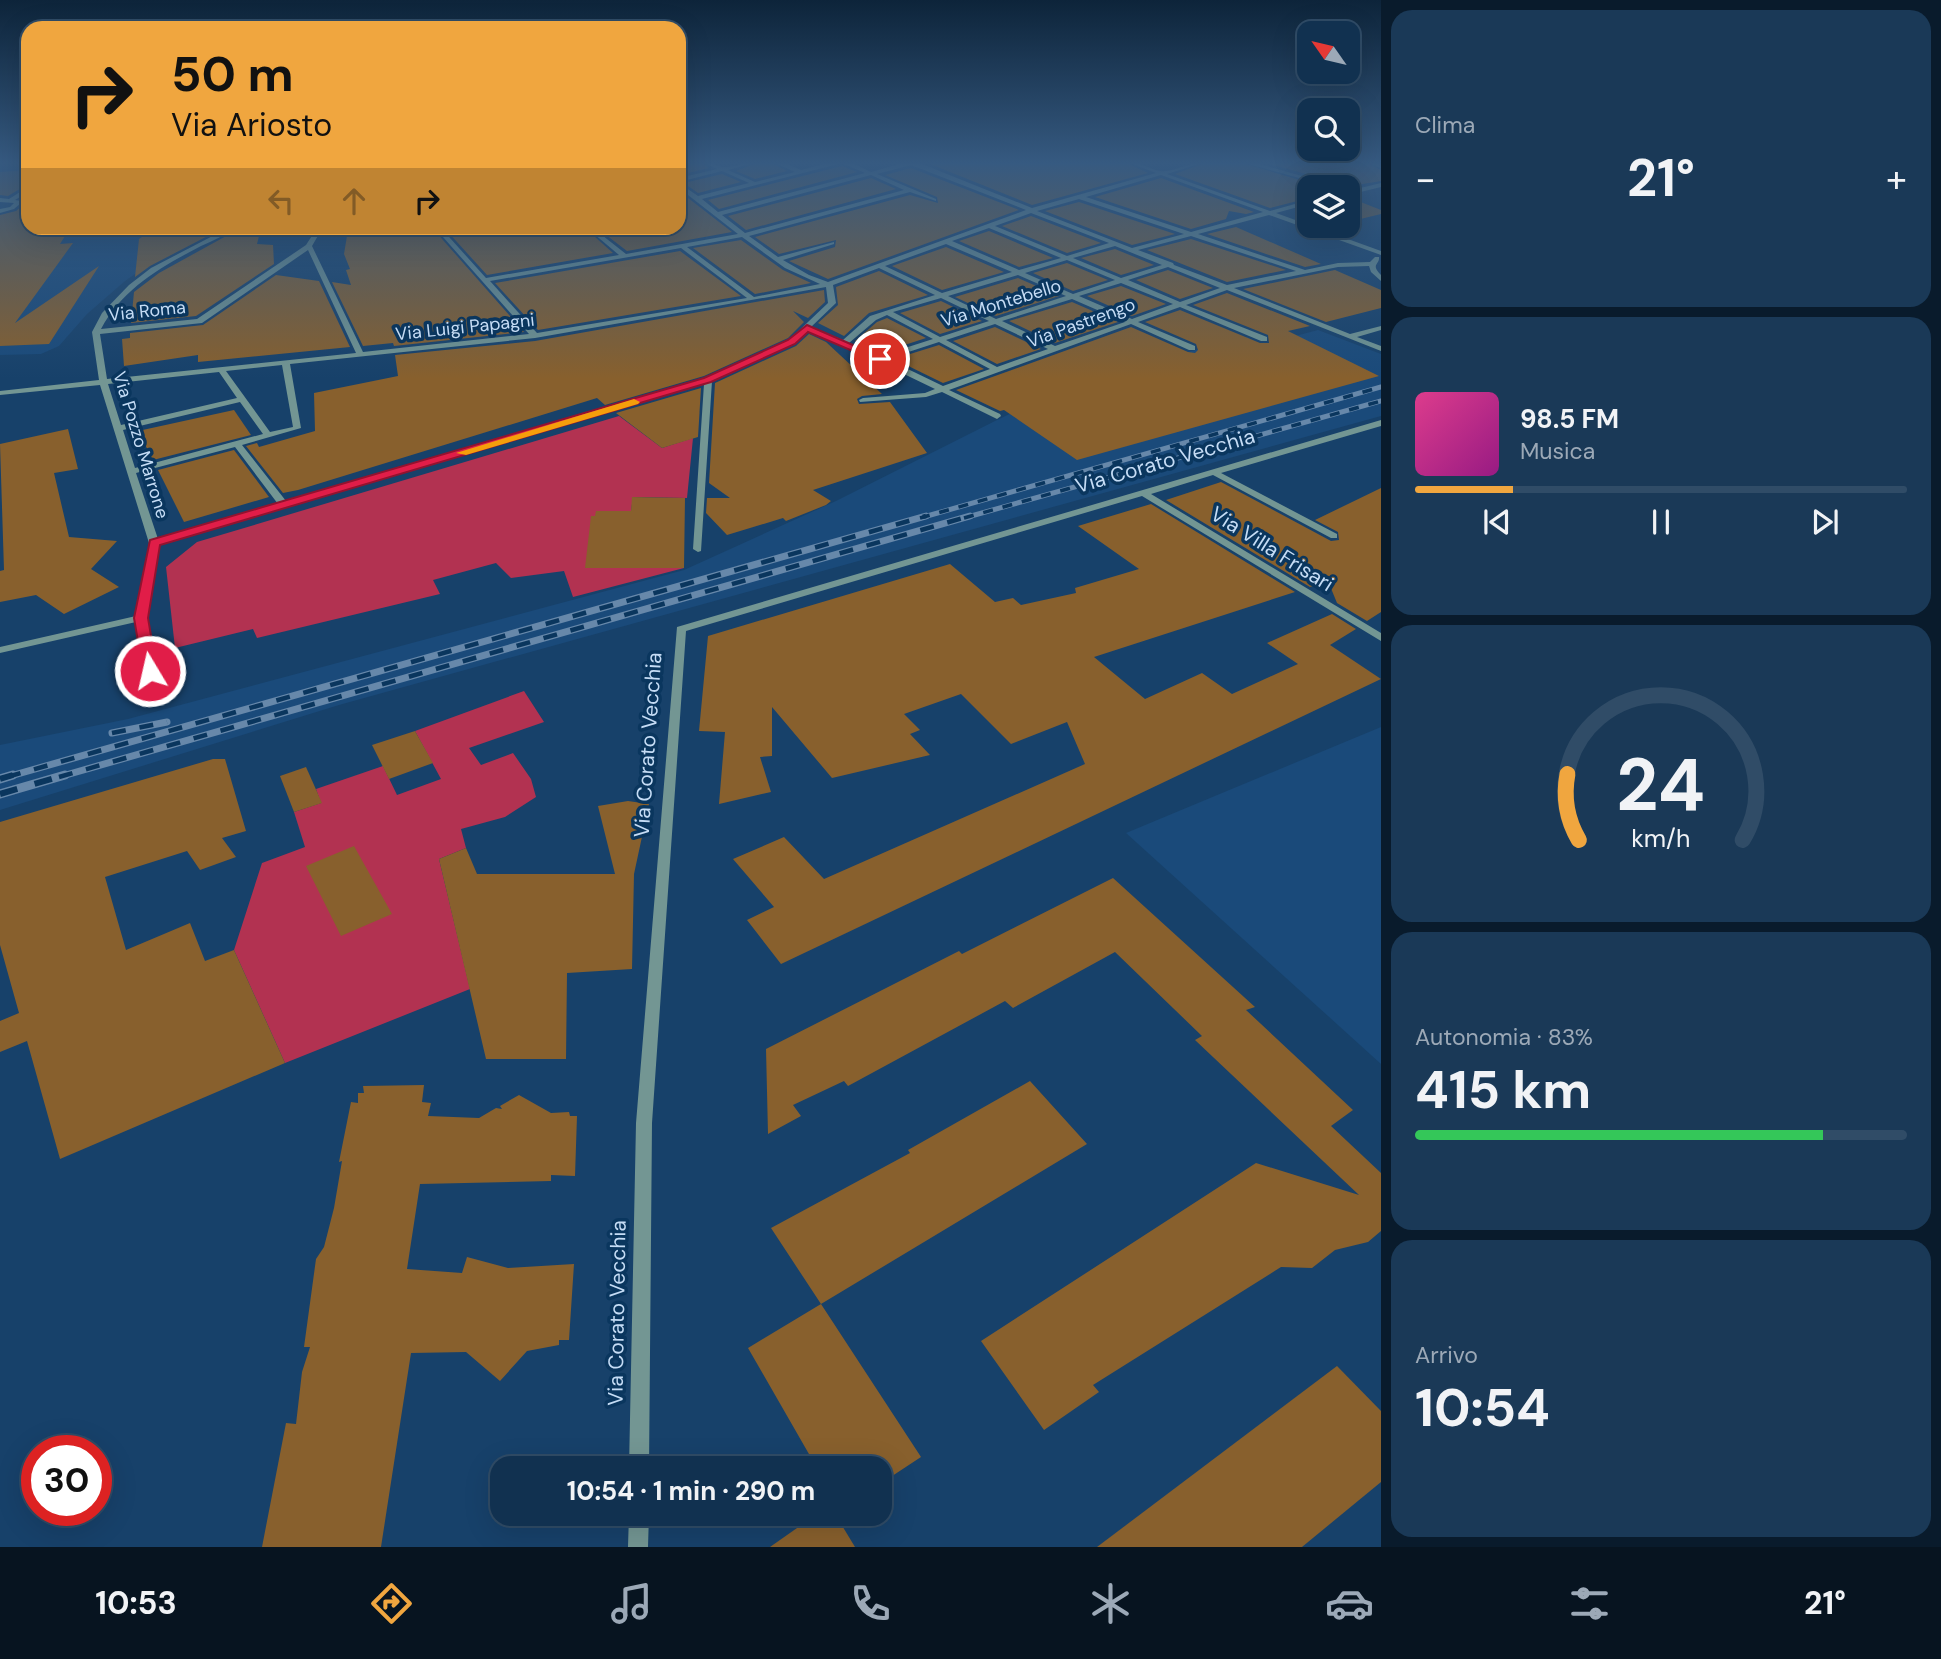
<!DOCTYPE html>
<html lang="it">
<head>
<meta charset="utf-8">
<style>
	body { margin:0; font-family:"DM Sans",sans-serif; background:#1a3957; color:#f1f3f6; height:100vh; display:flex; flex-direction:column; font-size:26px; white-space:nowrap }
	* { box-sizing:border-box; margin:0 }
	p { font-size:23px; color:#9ca9b7 }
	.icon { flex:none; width:38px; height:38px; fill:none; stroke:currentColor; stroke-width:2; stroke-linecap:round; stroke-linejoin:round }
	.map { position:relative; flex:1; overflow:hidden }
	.panel { display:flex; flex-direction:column; gap:10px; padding:10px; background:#091b2c; width:560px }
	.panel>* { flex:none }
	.guide { position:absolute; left:21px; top:21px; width:665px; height:214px; border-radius:21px; box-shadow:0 7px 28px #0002,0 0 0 2px #304c67; background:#f0a63f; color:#111; overflow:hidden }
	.needle { width:46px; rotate:304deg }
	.fabs { position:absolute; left:1297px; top:21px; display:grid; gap:14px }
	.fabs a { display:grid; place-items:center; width:63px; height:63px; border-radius:14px; background:#113150; box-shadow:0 7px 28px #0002,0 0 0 2px #304c67; font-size:35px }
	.speed { position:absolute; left:21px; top:1435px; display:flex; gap:14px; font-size:35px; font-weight:700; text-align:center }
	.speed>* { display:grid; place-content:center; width:91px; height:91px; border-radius:50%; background:#113150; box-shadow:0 7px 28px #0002,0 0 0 2px #304c67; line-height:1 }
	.speed .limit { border:10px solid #d22; background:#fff; color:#111 }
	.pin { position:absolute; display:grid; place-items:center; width:60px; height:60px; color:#fff; margin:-30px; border:4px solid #fff; border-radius:50%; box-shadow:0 2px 7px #0007 }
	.me { position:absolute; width:77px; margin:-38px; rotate:351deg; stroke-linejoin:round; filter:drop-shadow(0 0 5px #0008) }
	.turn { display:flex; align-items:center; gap:24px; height:147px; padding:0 35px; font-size:32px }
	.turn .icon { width:91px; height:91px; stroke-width:2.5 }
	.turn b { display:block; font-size:49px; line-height:60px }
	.lanes { display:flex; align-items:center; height:66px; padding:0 35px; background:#0003; justify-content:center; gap:35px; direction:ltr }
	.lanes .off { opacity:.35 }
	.big { font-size:52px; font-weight:700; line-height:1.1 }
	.panel .card { flex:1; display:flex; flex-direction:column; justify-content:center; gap:10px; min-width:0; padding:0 24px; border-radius:21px; background:#1a3957 }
	.panel .dial { align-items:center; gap:0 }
	.dial svg { height:182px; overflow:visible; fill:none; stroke:#304c67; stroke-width:7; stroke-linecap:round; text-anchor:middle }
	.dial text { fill:#f1f3f6; stroke:none }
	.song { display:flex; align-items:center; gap:21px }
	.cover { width:84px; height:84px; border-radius:10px; background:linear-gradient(135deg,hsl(330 70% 55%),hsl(310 70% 35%)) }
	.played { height:7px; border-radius:4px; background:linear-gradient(90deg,#f0a63f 20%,#304c67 20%) }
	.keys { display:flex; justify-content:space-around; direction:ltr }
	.heat { display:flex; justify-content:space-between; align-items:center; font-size:38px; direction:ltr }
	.charge { height:10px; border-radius:5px; background:linear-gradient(90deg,#34c759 83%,#304c67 0) }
	.trip { position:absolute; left:490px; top:1456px; width:402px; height:70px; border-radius:21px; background:#113150; box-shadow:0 7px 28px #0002,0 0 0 2px #304c67; font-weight:700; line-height:70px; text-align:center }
	.tab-bar { display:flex; height:112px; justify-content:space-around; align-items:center; background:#071420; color:#9ca9b7 }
	.tab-bar .icon { width:49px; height:49px }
	.tab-bar .current { color:#f0a63f }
	.tab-bar b { font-size:32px; color:#f1f3f6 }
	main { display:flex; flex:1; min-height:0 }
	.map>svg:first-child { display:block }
	.built { fill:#1a4a7a }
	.green { fill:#b23251 }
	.building { fill:#88602d }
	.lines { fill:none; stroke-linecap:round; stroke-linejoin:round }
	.minor { fill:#739693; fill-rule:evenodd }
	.rail-far2-casing { stroke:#6788aa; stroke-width:5 }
	.rail-far1-casing { stroke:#6788aa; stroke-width:7 }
	.rail-casing { stroke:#6788aa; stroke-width:9 }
	.rail-far2 { stroke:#0a365e; stroke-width:3.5; stroke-dasharray:10; stroke-linecap:butt }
	.rail-far1 { stroke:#0a365e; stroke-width:4.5; stroke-dasharray:14; stroke-linecap:butt }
	.rail { stroke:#0a365e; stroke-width:6; stroke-dasharray:18; stroke-linecap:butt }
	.route { fill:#e11d48; stroke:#92132f; stroke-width:2 }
	.slow { fill:#f59e0b }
	.labels { text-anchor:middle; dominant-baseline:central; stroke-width:7; stroke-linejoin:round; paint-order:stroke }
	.far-street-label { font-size:18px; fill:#c5dcf5; stroke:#0a365e }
	.street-label { font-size:21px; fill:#c5dcf5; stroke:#0a365e }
</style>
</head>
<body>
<main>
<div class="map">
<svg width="1381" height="1547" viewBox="0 0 1381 1547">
	<rect width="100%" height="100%" fill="#17416a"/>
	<g class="built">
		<path d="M28,228H212L215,230L158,258L125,281L87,314L59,346L41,354L0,355V251Z"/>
		<path d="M1318,330L1381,354V416L339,705L0,810V745L128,719L684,570L836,501L997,420L1088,377L1247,337L1261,345Z"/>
		<path d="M1381,727V1064L1126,833Z"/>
	</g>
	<g class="green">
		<path d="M619,416L662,448L693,438L687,498L633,497L631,511L593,568H684L573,597L564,571L511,578L496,563L433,580L440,594L257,638L253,629L175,648L166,567L197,542Z"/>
		<path d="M524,691L544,722L469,748L481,765L513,753L531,779L536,797L505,817L461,829L466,848L439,859L470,989L285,1063L234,950L262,863L305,847L294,812L321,803L316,789L383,766L397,795L441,779L415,731Z"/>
	</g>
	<g class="building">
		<path d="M679,162H701L709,168L679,175Z"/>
		<path d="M759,162H770L787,171L755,179L736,171Z"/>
		<path d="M925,162H1125L1148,173L1032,205Z"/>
		<path d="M1207,162H1239L1323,187H1309V198L1270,208L1175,174Z"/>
		<path d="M1263,162H1365L1381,170V181L1344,187L1342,184Z"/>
		<path d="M842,166L857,172L719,209L708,200Z"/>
		<path d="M911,168L1019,210L828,279L789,261L835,247L836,240L779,254L755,237L910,195L938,203L937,197L885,175Z"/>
		<path d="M28,170V184L8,196L0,195V172Z"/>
		<path d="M722,174L741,182L698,193L684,183Z"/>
		<path d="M871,178L896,189L746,230L728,216Z"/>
		<path d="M1161,178L1254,212L1246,214L1229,211L1226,219L1191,229L1095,197Z"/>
		<path d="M679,191L732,232L627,251L597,228H679Z"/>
		<path d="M28,195V228H59L52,237L65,236L60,244L73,243L15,323L99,266L49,344L0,346V215L16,211L23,205L22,199Z"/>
		<path d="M1348,197L1381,210V214L1348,222Z"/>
		<path d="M1079,202L1175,234L1132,245L1045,211Z"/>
		<path d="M1031,216L1101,243L1067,253L1002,226Z"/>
		<path d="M1236,227L1321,264L1305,267L1207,234Z"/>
		<path d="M155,228H223L150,266L135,277L139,239Z"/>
		<path d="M237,228H261L257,244L273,245L274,264L196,316L131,323L134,292L159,273L228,235Z"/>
		<path d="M476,228H585L613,253L487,275L447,231Z"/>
		<path d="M435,231L524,332L394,346L393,343L363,346L332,282L351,285L346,270L350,269L344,254L347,236Z"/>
		<path d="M989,231L1053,258L1019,267L959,241Z"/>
		<path d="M1191,239L1286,270L1227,282L1147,250Z"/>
		<path d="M741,240L783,270L811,283L755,294L693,248Z"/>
		<path d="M946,247L1004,272L942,290L892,266Z"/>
		<path d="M1115,249L1154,265L1121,275L1081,258Z"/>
		<path d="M680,251L741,296L538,330L495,283Z"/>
		<path d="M1067,263L1108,280L1073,291L1033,273Z"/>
		<path d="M1168,270L1213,288L1180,299L1136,280Z"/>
		<path d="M1335,270L1381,290V308L1326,322L1243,289Z"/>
		<path d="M879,271L928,295L869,313L844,336L818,323L838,305L836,287Z"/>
		<path d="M276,275L319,281L350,347L198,362V355L124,366L122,339L130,338V333L203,325Z"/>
		<path d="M1018,278L1059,296L996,316L955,297Z"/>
		<path d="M1121,286L1166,304L1132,316L1087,296Z"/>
		<path d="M824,290L825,302L808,318L793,311L804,322L788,338L704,376L605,405L597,398L298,490L283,493L246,446L257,443L259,447L315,431L314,393L398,376L395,355L535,341Z"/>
		<path d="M1227,293L1310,326L1288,331L1379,376L1077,460L1004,410L1000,411L956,390L1131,327L1188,352L1195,353L1198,350L1196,344L1145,322L1180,310L1260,343H1269L1268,335L1193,305Z"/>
		<path d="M941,301L982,321L940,334L900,313Z"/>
		<path d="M1072,302L1118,322L1055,343L1009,321Z"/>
		<path d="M887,318L926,338L880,353L855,341L877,322Z"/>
		<path d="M995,327L1041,349L997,364L953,341Z"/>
		<path d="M809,334L826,342L882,394L862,396L857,399L859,404L890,402L927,453L813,490L831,501L826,505L786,521L783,518L727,535L706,513L707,498H730L709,483L715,383L796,346Z"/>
		<path d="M939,345L984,369L943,383L894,359Z"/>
		<path d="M701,388L698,437L662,448L616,413Z"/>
		<path d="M234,410L251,435L153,460L138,431Z"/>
		<path d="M68,429L78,469L54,473L69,537L117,541L91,569L119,587L64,614L36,595L0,602V571L4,570L0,444Z"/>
		<path d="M234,450L269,497L184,522L158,470Z"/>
		<path d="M1221,482L1331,541L1339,540L1338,532L1315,520L1381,488V612L1367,621L1337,603L1328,581L1310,587L1166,500Z"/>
		<path d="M632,497L685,498L684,568H585L591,516H595L596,511H631Z"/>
		<path d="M1151,504L1295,592L1094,657L1145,699L1202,673L1232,694L1298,664L1267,643L1332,614L1356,629L1330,645L1381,679L781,964L747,920L774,907L733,859L784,837L824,879L1085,764L1067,722L1011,744L961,694L904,714L920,730L910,734L930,755L832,778L772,707V756L760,757L771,792L719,804L725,732L699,731L708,636L950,564L995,602L1013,598L1021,605L1076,593L1075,588L1139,569L1078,526Z"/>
		<path d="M415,731L433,763L389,779L372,745Z"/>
		<path d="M213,759H225L246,831L222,838L236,857L200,870L187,851L105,877L126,950L190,923L205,961L234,950L285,1063L60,1159L27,1041L0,1052V1021L19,1013L0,945V822Z"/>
		<path d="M306,767L322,803L294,812L280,776Z"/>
		<path d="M628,801L649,804L634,874L632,969L567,973L566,1059H486L439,859L466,848L477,874H615L598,806Z"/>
		<path d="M354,846L392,914L341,936L306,866Z"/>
		<path d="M1113,878L1255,1007L1246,1010L1353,1110L1331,1126L1381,1173V1231L1368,1242L1335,1250L1312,1268L1281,1267L1093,1385L1099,1392L1044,1430L981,1341L1256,1163L1359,1195L1195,1040L1202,1036L1115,952L1013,1008L1005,1001L848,1086L844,1081L793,1105L801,1116L768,1134L766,1049L959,951L962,954Z"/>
		<path d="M1030,1081L1087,1144L821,1304L771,1228L910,1153L908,1150Z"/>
		<path d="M424,1085L422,1102L431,1103L428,1116L479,1118L496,1108L502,1109L500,1106L519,1095L551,1113L569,1112L570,1116H577L575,1176L551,1175V1181L420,1184L407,1269L462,1273L467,1257L508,1268L574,1264L569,1340H559V1345L527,1351L500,1381L466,1352L411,1353L381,1547H262L286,1423L296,1424L302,1372L310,1347H304L316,1259L324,1247L334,1208L342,1161L339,1162L351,1102L358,1103V1093H364L363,1086Z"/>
		<path d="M821,1304L921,1457L880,1484V1468H817L748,1348Z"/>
		<path d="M1337,1366L1381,1411V1482L1302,1547H1097Z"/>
		<path d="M817,1514H835L855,1547H770Z"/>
	</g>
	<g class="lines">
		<g class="minor">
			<path d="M703,162C712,162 719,168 727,167C737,166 746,162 757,162L728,170L755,182L795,172L773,162H782L801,170L832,162H850L871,172L906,162H917L1032,208L1156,173L1127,162C1140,162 1149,169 1160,171C1172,173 1190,162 1205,162L1167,174L1270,211L1309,200V204L1276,213L1381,251V255L1269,215L1198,234L1305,270L1338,263L1370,262L1375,257H1379C1380,265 1370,264 1381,275V281L1371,272L1369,266L1338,267L1234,288L1350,334L1381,326V330L1357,337L1381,346V351L1227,290L1186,305L1267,337V341H1261L1180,307L1138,322L1195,346V350H1189L1131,324L949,390L1000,414L1001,416L997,419L942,392L926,397L860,402L859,400L863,398L925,393L935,389L877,361L808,331L795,344L712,381L701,551L698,552L693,549L704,384L159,545L146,618L160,697L158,700L154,701L148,697L136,622L0,653V647L136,616L149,543L100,385L0,395V391L99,380L92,332L102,313L129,285L151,268L228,228H235C225,235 213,241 201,246C161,267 123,288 101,329L197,319L306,245L315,231L382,228L379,230L319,234L312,246L363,352L529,334L435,228H441L486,278L619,255L587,228H593L626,254L738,234L679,188V183L698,196L749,183L722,171L679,182V178L717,169ZM842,163L865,173L718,212L702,199ZM911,165L1026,210L828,282L809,275L783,260L834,244V242L778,257L749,236L910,192L936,201V199L877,174ZM871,175L904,190L745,233L722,215ZM1161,175L1263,212L1191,232L1086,197ZM1079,199L1184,234L1132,248L1037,211ZM1031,213L1109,243L1067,256L995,226ZM989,228L1061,258L1019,270L952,241ZM1191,236L1296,271L1227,285L1174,265L1173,263L1138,250ZM742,237L785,268L820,284L754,297L687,247ZM946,244L1012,272L942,293L885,266ZM1115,246L1162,265L1121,278L1073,258ZM681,248L747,298L537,333L490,281ZM308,250L356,353L107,379L100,334L202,323ZM1067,260L1115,280L1073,294L1025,273ZM1168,267L1220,288L1180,302L1128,280ZM879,268L935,295L870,316L843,340L811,327L836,303L833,285ZM1018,275L1066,296L996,319L948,296ZM1121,283L1173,304L1132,319L1079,296ZM826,287L828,303L789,340L705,378L286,501L242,445L301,428L290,364L535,338ZM941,298L989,321L940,337L893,312ZM1072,299L1125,322L1055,346L1002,321ZM887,315L933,339L880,356L849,343L876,320ZM995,324L1048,349L997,367L946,340ZM939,342L990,369L943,386L887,359ZM282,365L293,427L270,432L226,371ZM219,372L237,398L121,425L108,384ZM240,402L263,434L135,468L123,430ZM235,447L278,504L158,539L136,473Z"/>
			<path d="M1241,162H1252L1341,187H1332Z"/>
			<path d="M1367,162L1381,164V168L1368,163Z"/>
			<path d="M1381,183V187L1348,195V191Z"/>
			<path d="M28,187V192L15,200L21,201V203L14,209L0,213V209L10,207L14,203L0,202V198L9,199Z"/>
			<path d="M1381,420V426L1221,473L1337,534V538H1331L1213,475L1151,494L1381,633V641L1142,496L686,631L652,1123L649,1468H629L636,1123L677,627Z"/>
			<path d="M629,1514H649L648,1547H628Z"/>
		</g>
		<defs>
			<g id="rail-far2">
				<path d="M920,518L1381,387"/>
				<path d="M964,518L1381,401"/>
			</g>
			<g id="rail-far1">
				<path d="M112,733L167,722"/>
				<path d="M7,777L926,516"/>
				<path d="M59,777L970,516"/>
			</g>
			<g id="rail">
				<path d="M0,779L13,775"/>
				<path d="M0,794L65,775"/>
			</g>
		</defs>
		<use href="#rail-far2" class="rail-far2-casing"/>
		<use href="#rail-far1" class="rail-far1-casing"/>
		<use href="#rail" class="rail-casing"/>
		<use href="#rail-far2" class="rail-far2"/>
		<use href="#rail-far1" class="rail-far1"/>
		<use href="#rail" class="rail"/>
	</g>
	<linearGradient id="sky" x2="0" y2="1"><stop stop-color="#0d243a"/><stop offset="0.43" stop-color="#365a81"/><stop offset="1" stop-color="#365a81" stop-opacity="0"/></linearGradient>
	<rect width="1381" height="379" fill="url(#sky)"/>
	<path class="route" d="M807,325L885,359L876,361L808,332L795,344L711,382L160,545L148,618L157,671L150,676L143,671L134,618L150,540L704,378L788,340Z"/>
	<path class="slow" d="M634,399L640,402L638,404L466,455L456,453Z"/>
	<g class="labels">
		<g class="far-street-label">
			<text transform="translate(1001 303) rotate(-17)">Via Montebello</text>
			<text transform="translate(147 311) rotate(-6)">Via Roma</text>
			<text transform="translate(1081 323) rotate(-20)">Via Pastrengo</text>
			<text transform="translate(465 327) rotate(-6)">Via Luigi Papagni</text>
			<text transform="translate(141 445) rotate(73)">Via Pozzo Marrone</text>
		</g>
		<g class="street-label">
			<text transform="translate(1165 461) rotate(-16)">Via Corato Vecchia</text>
			<text transform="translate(1272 549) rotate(32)">Via Villa Frisari</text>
			<text transform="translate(648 745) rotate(-86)">Via Corato Vecchia</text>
			<text transform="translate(617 1313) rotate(-89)">Via Corato Vecchia</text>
		</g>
	</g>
</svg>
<div class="fabs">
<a><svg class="needle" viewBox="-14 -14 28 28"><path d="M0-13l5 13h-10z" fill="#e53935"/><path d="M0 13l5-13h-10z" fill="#9ca9b7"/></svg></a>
<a><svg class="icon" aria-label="search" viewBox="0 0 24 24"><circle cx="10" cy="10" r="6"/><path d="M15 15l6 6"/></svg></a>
<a><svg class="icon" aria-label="layers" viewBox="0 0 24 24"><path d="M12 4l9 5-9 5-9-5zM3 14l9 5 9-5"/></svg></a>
</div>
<div class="speed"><div class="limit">30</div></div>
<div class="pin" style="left:880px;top:359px;background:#d93025"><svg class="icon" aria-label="arrive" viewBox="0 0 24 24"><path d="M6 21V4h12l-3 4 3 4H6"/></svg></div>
<svg class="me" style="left:150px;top:671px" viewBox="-20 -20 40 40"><circle r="17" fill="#e11d48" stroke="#fff" stroke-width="3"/><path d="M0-11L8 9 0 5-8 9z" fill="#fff"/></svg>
<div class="trip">10:54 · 1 min · 290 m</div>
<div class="guide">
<div class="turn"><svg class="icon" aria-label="right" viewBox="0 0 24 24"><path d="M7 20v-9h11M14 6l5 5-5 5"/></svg><div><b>50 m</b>Via Ariosto</div></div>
<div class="lanes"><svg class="icon off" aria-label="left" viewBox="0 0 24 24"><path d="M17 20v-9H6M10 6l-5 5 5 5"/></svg><svg class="icon off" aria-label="ahead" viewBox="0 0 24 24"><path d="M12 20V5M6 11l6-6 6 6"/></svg><svg class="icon" aria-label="right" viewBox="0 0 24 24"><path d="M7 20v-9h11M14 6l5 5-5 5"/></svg></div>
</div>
</div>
<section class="panel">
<div class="card"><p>Clima</p>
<div class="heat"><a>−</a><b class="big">21°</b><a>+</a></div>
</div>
<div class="card">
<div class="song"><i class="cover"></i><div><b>98.5 FM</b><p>Musica</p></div></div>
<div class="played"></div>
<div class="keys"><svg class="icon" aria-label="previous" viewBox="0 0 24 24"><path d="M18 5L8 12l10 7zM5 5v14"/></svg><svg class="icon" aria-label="pause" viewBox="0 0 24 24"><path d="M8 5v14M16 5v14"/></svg><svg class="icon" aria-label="next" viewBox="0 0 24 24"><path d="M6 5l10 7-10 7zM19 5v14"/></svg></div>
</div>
<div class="card dial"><svg viewBox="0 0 100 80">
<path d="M14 69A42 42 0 1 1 86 69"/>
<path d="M14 69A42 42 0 0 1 9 40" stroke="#f0a63f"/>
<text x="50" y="56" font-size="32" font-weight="700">24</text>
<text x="50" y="72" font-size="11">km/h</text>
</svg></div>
<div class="card"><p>Autonomia · 83%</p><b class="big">415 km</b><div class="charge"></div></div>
<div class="card"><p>Arrivo</p><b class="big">10:54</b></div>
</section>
</main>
<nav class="tab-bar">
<b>10:53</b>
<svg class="icon current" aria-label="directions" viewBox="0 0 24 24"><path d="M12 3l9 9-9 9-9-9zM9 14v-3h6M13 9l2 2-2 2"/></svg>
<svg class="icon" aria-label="music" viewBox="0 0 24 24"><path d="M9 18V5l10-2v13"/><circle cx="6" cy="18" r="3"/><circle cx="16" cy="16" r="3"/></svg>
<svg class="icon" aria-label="phone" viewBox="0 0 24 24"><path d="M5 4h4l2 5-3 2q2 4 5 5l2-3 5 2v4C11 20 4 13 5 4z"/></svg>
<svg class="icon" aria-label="climate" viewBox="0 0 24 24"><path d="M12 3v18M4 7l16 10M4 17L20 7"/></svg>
<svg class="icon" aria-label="car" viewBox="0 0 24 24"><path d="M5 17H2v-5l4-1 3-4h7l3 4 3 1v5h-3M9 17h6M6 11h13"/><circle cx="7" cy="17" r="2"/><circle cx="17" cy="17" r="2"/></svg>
<svg class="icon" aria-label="filters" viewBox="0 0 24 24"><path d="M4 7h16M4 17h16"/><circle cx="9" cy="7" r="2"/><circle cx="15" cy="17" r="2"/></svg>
<b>21°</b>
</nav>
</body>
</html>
